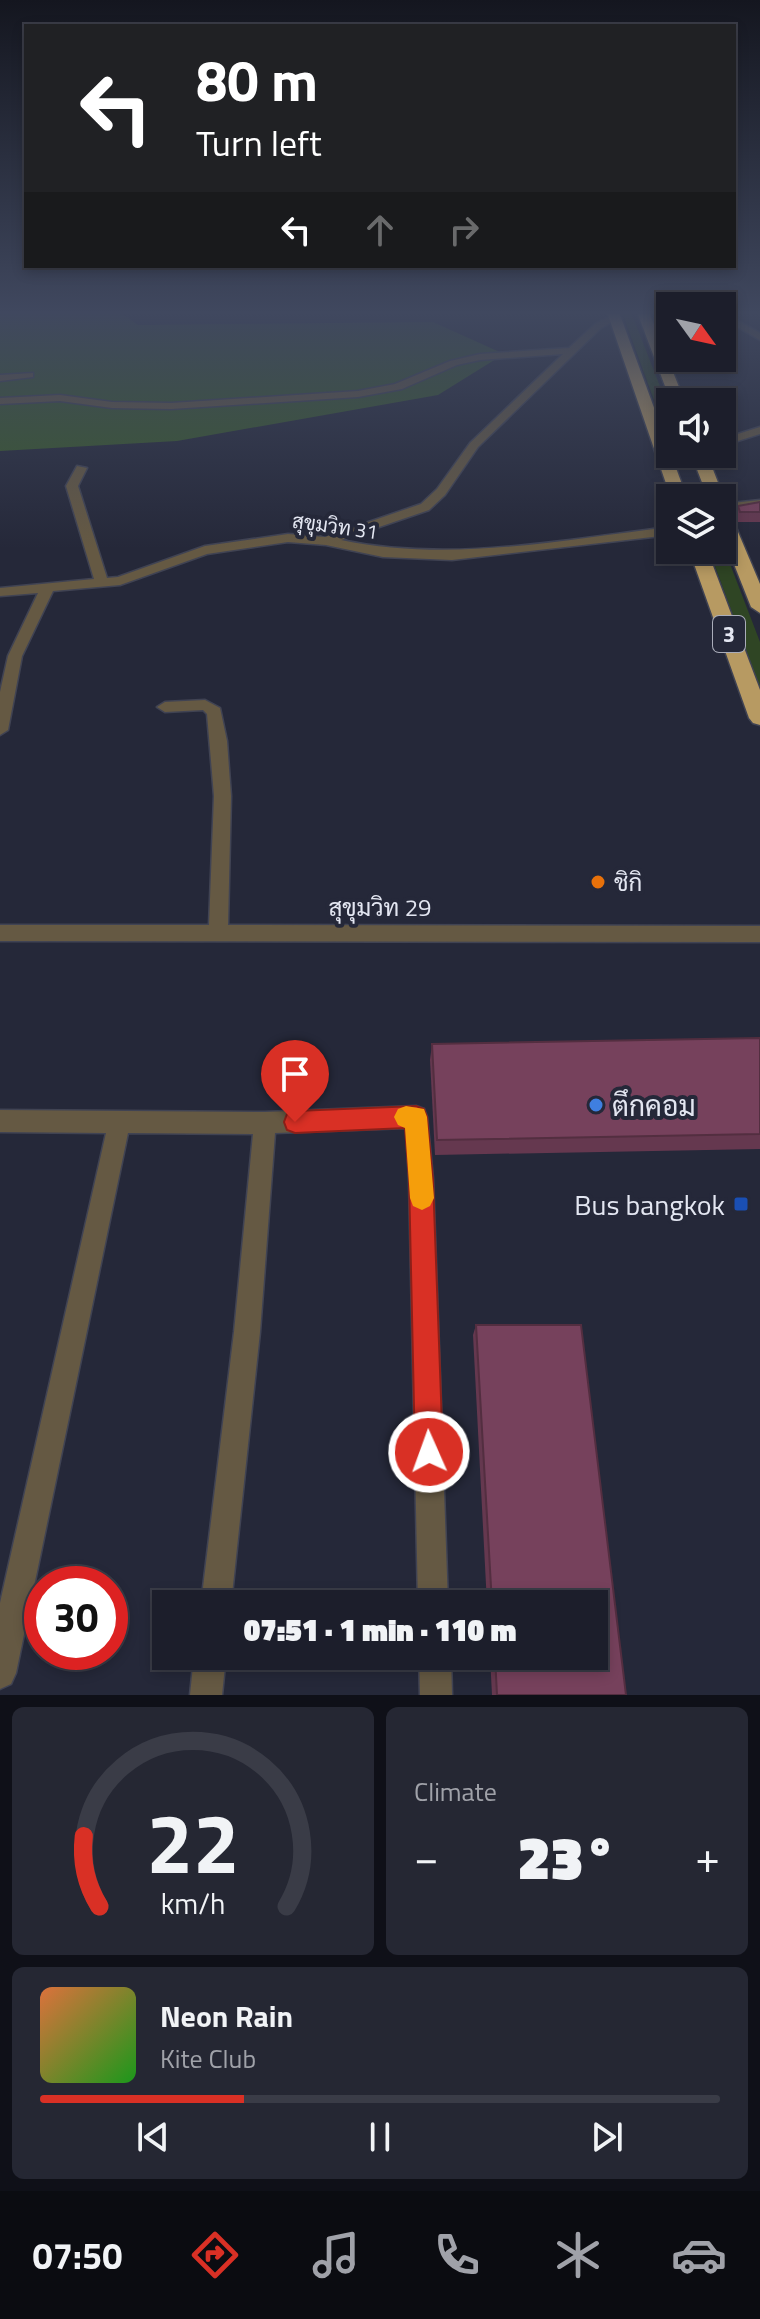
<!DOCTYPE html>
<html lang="en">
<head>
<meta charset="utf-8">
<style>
	body { margin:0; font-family:"Titillium Web",Sarabun,sans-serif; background:#252733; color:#f1f3f6; height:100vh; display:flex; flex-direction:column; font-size:30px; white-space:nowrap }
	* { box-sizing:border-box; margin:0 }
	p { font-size:26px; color:#a0a2a9 }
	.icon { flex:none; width:44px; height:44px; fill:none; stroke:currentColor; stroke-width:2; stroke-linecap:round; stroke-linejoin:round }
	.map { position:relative; height:1695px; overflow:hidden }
	.sheet { display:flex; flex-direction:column; gap:12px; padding:12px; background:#0f1018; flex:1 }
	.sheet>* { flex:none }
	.banner { position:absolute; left:24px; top:24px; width:712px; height:244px; border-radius:0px; box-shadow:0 4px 12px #0003,0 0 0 2px #3a3c47; background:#202124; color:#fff; overflow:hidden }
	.needle { width:52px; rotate:123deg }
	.tools { position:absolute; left:656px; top:292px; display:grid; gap:16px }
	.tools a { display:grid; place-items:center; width:80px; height:80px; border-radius:0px; background:#1c1e2b; box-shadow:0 4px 12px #0003,0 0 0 2px #3a3c47; font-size:40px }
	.speed { position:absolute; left:24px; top:1566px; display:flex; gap:16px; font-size:40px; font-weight:700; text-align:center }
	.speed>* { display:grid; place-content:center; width:104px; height:104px; border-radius:50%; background:#1c1e2b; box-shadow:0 4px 12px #0003,0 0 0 2px #3a3c47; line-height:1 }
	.speed .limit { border:12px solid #d22; background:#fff; color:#111 }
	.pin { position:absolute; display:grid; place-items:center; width:68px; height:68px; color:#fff; margin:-82px -34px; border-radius:50% 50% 50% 0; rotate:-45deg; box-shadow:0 0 8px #0007 }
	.pin .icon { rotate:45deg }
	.me { position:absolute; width:88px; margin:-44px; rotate:358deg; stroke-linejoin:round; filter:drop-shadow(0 0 6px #0008) }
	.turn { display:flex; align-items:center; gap:28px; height:168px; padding:0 40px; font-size:36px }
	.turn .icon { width:104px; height:104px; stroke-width:2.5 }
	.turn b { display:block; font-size:56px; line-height:68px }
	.lanes { display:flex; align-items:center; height:76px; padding:0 40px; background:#0003; justify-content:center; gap:40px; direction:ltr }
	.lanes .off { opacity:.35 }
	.big { font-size:60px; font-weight:800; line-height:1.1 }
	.sheet .card { flex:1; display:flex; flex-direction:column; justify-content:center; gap:12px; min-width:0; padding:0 28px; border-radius:12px; background:#252733 }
	.sheet .dial { align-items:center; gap:0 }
	.dial svg { height:208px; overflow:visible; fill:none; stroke:#3a3c47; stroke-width:7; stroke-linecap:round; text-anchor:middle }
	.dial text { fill:#f1f3f6; stroke:none }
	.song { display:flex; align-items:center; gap:24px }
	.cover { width:96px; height:96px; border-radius:12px; background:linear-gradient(135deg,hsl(20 70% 55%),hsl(120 70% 35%)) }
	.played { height:8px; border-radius:4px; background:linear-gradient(90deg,#d93025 30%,#3a3c47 30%) }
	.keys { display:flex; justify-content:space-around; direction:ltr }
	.heat { display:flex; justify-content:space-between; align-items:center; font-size:44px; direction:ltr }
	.sheet .tiles { flex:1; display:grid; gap:12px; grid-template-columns:1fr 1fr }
	.card:last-child { grid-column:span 2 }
	.trip { position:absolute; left:152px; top:1590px; width:456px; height:80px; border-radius:0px; background:#1c1e2b; box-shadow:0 4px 12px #0003,0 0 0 2px #3a3c47; font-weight:800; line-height:80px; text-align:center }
	.tab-bar { display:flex; height:128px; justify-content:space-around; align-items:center; background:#0b0c11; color:#a0a2a9 }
	.tab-bar .icon { width:56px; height:56px }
	.tab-bar .on { color:#d93025 }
	.tab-bar b { font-size:36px; color:#f1f3f6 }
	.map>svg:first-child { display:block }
	.green { fill:#2f4524 }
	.forest { fill:#3a5a2a }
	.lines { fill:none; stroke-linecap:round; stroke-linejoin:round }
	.street-casing { stroke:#404353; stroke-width:3 }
	.highway-casing { stroke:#404353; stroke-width:3 }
	.street { fill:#655943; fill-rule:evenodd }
	.highway { fill:#b79a62; fill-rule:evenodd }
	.wall { fill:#65384f }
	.building { fill:#76415c; stroke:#532e40; stroke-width:2 }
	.route { fill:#d93025; stroke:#8d1f18; stroke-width:2 }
	.slow { fill:#f59e0b }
	.food-dot { fill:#e8710a; stroke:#252839; stroke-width:3 }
	.shop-dot { fill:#3f7fe0; stroke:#252839; stroke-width:3 }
	.transit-dot { fill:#1a4fb4; stroke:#252839; stroke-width:3 }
	.labels { text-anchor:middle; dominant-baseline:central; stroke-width:8; stroke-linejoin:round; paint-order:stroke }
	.far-street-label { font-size:20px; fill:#e3e6f1; stroke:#252839 }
	.shield { fill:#252839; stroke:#aaadba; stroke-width:2 }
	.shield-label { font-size:22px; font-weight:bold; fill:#e3e6f1 }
	.poi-label { font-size:24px; fill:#e3e6f1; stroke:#252839; text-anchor:start }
	.street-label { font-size:24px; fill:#e3e6f1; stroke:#252839 }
	.near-poi-label { font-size:28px; fill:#e3e6f1; stroke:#252839; text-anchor:start }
</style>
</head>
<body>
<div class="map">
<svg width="760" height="1695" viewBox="0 0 760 1695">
	<rect width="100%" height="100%" fill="#252839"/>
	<g class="green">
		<path d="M622,312H631L670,412V444Z"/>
		<path d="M722,543L760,642V688L709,550H722Z"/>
	</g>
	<path class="forest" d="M0,312H120L138,325L433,322L504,354L438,395L177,441L0,451Z"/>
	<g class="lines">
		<defs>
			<g id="street">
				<path d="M722,312L760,333V340L722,318Z"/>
				<path d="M614,314L617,319L601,328L478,447L445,495L429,510L341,540C450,563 561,540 670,527V535L452,560L383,557L326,545L288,542L207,554L120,585L53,591L22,656L8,730L0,735V692L8,656L38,593L0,596V588L94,579L66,486L77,466L87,468L78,486L107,578L118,577L205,546L288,534L325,537L421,504L437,489L470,443L563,354L480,360L457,365L402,389L358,397L171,409L112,408L60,401L0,404V398L60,395L112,402L171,403L358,391L395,384L450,361L480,354L569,348L595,324Z"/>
				<path d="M33,373V377L0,381V375Z"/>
				<path d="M760,427V434L722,446V439Z"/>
				<path d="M760,500V508L722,512V504Z"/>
				<path d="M205,700L220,708L227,741L231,796L228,925L760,926V942L0,941V925H209L214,796L207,714L203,710L165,712L157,707L165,702Z"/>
				<path d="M416,1106L424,1109L427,1117L433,1179L448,1604H418L409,1179L406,1128L275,1133L260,1332L231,1604H201L234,1332L253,1134L128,1133L16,1673L11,1684L0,1689V1603L106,1133L0,1132V1110L265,1112Z"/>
				<path d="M194,1656H226L222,1695H190Z"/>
				<path d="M419,1656H451L452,1695H420Z"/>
			</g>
			<g id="highway">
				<path d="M607,312H619L687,498H671Z"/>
				<path d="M637,312H649L685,402H671Z"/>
				<path d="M691,454H707L724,498L722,501V498H708Z"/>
				<path d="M722,508L730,513L760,584V613L751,607L722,534Z"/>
				<path d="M689,550H707L760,690V725L753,723L749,718Z"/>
			</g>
		</defs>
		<use href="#street" class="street-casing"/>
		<use href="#highway" class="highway-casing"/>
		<use href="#street" class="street"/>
		<use href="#highway" class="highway"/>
	</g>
	<g class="wall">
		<path d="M760,502V522H737L734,516L738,506Z"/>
		<path d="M760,1038V1149L435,1155L430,1060L432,1044Z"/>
		<path d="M476,1325H581L626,1695H492L490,1656H594V1604H487L473,1335Z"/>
	</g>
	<g class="building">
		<path d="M760,502V512H740L738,506Z"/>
		<path d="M760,1038V1134L437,1140L432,1044Z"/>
		<path d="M476,1325H581L626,1695H497L495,1656H594V1604H492Z"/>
	</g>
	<linearGradient id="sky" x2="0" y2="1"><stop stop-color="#14161f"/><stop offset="0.57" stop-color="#40485f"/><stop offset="1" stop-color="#40485f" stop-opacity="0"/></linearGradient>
	<rect width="760" height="549" fill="url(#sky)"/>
	<path class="route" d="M416,1106L424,1109L427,1117L433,1179L443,1452L439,1462L429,1466L419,1462L415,1452L409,1179L405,1128L295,1133L287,1130L284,1122L287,1114L295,1111Z"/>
	<path class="slow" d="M406,1106L424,1109L427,1117L434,1198L430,1206L422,1210L413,1206L410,1198L405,1128L398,1125L394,1117L398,1109Z"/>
	<circle class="food-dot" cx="598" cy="882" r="8"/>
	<circle class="shop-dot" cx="596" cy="1105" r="8"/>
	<rect class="transit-dot" x="733" y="1196" width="16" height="16" rx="4"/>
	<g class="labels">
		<g class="far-street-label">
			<text transform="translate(335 526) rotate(8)">สุขุมวิท 31</text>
		</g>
		<rect class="shield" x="713" y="616" width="32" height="36" rx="6"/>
		<g class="shield-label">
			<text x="729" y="634">3</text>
		</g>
		<g class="poi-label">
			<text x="614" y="882">ชิกิ</text>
		</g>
		<g class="street-label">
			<text x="380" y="907">สุขุมวิท 29</text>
		</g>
		<g class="near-poi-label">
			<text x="612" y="1105">ตึกคอม</text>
			<text x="725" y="1204" text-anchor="end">Bus bangkok</text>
		</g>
	</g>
</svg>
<div class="tools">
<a><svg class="needle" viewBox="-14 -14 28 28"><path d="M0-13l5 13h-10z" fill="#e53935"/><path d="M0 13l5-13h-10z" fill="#a0a2a9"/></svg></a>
<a><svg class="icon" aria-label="sound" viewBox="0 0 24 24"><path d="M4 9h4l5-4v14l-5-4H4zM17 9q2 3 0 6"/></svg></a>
<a><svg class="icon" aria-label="layers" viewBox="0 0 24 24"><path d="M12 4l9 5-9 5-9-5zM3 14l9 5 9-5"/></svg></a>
</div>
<div class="speed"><div class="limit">30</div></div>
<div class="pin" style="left:295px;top:1122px;background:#d93025"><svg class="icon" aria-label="arrive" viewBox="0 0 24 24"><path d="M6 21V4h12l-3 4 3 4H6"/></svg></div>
<svg class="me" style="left:429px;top:1452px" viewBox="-20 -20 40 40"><circle r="17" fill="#d93025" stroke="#fff" stroke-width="3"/><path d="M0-11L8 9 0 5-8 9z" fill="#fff"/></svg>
<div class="trip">07:51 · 1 min · 110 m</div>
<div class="banner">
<div class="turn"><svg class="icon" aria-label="left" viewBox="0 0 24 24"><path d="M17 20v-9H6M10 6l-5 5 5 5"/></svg><div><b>80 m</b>Turn left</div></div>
<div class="lanes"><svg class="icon" aria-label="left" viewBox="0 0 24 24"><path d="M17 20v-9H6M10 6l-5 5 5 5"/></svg><svg class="icon off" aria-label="ahead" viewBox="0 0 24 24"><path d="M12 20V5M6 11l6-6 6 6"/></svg><svg class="icon off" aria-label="right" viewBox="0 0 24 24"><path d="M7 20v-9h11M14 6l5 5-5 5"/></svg></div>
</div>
</div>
<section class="sheet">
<div class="tiles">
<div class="card dial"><svg viewBox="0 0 100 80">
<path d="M14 69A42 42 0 1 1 86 69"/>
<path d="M14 69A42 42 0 0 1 8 42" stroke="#d93025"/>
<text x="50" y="56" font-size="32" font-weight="700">22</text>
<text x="50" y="72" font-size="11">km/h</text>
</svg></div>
<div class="card"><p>Climate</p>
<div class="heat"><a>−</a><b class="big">23°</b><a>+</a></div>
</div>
<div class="card">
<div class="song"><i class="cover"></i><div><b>Neon Rain</b><p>Kite Club</p></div></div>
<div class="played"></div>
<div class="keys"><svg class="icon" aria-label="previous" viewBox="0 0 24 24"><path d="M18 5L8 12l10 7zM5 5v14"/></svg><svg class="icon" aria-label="pause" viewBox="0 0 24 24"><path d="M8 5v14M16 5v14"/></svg><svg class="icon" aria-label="next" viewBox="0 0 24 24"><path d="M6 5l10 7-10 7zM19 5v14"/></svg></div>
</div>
</div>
</section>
<nav class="tab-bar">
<b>07:50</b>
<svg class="icon on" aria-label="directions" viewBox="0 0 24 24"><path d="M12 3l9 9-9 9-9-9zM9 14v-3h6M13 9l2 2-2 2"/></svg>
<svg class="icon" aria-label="music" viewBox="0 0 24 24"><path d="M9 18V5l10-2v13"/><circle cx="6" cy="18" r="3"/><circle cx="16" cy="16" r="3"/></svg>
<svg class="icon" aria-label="phone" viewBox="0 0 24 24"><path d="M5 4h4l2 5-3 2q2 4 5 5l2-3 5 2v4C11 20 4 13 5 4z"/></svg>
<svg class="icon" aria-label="climate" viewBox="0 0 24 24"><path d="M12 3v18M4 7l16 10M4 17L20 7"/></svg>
<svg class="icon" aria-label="car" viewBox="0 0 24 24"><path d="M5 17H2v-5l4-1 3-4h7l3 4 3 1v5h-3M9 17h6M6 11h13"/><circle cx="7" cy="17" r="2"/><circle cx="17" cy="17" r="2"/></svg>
</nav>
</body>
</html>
